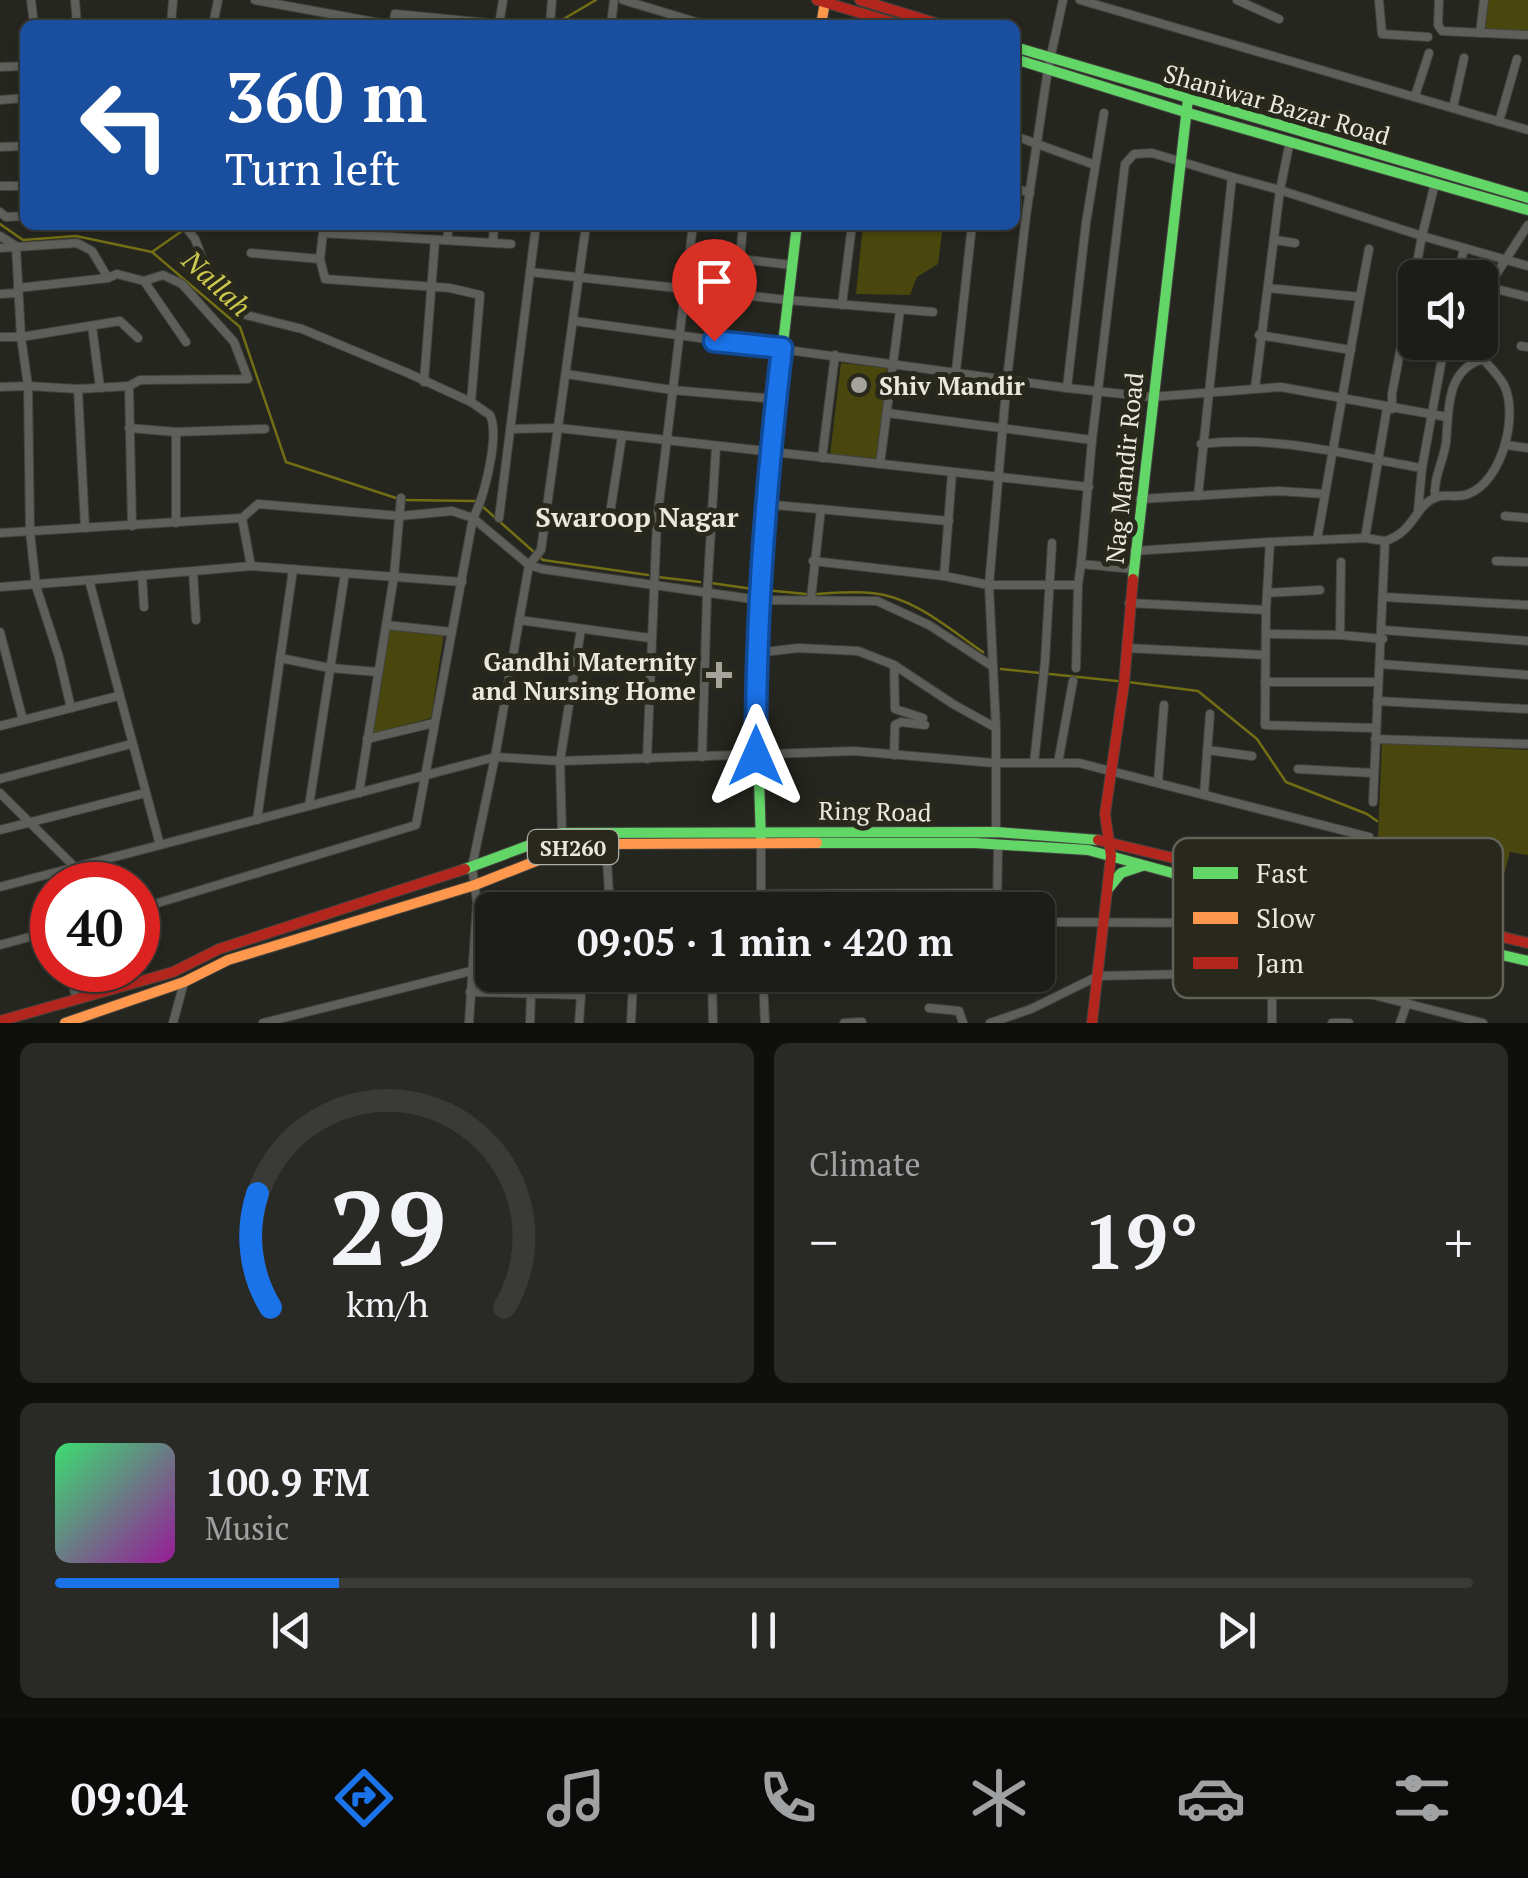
<!DOCTYPE html>
<html lang="en">
<head>
<meta charset="utf-8">
<style>
	body { margin:0; font-family:"PT Serif",serif; background:#292925; color:#f1f3f6; height:100vh; display:flex; flex-direction:column; font-size:38px; white-space:nowrap }
	* { box-sizing:border-box; margin:0 }
	p { font-size:32px; color:#a0a1a2 }
	.icon { flex:none; width:55px; height:55px; fill:none; stroke:currentColor; stroke-width:2; stroke-linecap:round; stroke-linejoin:round }
	.map { position:relative; height:1023px; overflow:hidden }
	.drawer { display:flex; flex-direction:column; gap:20px; padding:20px; background:#0f0f0d; flex:1 }
	.drawer>* { flex:none }
	.hud { position:absolute; left:20px; top:20px; width:1000px; height:210px; border-radius:15px; box-shadow:0 2px 8px #0004,0 0 0 2px #3a3a37; background:#1a4fa0; color:#fff; overflow:hidden }
	.controls { position:absolute; left:1398px; top:260px; display:grid; gap:20px }
	.controls a { display:grid; place-items:center; width:100px; height:100px; border-radius:15px; background:#1c1c18; box-shadow:0 2px 8px #0004,0 0 0 2px #3a3a37; font-size:50px }
	.speed { position:absolute; left:30px; top:862px; display:flex; gap:20px; font-size:50px; font-weight:700; text-align:center }
	.speed>* { display:grid; place-content:center; width:130px; height:130px; border-radius:50%; background:#1c1c18; box-shadow:0 2px 8px #0004,0 0 0 2px #3a3a37; line-height:1 }
	.speed .limit { border:15px solid #d22; background:#fff; color:#111 }
	.pin { position:absolute; display:grid; place-items:center; width:85px; height:85px; color:#fff; margin:-102px -42px; border-radius:50% 50% 50% 0; rotate:-45deg; box-shadow:0 0 10px #0007 }
	.pin .icon { rotate:45deg }
	.me { position:absolute; width:110px; margin:-55px; rotate:0deg; stroke-linejoin:round; filter:drop-shadow(0 0 8px #0008) }
	.turn { display:flex; align-items:center; gap:35px; height:210px; padding:0 40px; font-size:45px }
	.turn .icon { width:130px; height:130px; stroke-width:2.5 }
	.turn b { display:block; font-size:70px; line-height:85px }
	.big { font-size:75px; font-weight:700; line-height:1.1 }
	.drawer .tile { flex:1; display:flex; flex-direction:column; justify-content:center; gap:15px; min-width:0; padding:0 35px; border-radius:15px; background:#292925 }
	.drawer .dial { align-items:center; gap:0 }
	.dial svg { height:260px; overflow:visible; fill:none; stroke:#3a3a37; stroke-width:7; stroke-linecap:round; text-anchor:middle }
	.dial text { fill:#f1f3f6; stroke:none }
	.song { display:flex; align-items:center; gap:30px }
	.cover { width:120px; height:120px; border-radius:15px; background:linear-gradient(135deg,hsl(140 70% 55%),hsl(300 70% 35%)) }
	.played { height:10px; border-radius:5px; background:linear-gradient(90deg,#1a73e8 20%,#3a3a37 20%) }
	.keys { display:flex; justify-content:space-around; direction:ltr }
	.heat { display:flex; justify-content:space-between; align-items:center; font-size:55px; direction:ltr }
	.drawer .tiles { flex:1; display:grid; gap:20px; grid-template-columns:1fr 1fr }
	.tile:last-child { grid-column:span 2 }
	.trip { position:absolute; left:475px; top:892px; width:580px; height:100px; border-radius:15px; background:#1c1c18; box-shadow:0 2px 8px #0004,0 0 0 2px #3a3a37; font-weight:700; line-height:100px; text-align:center }
	.menu { display:flex; height:160px; justify-content:space-around; align-items:center; background:#0b0b0a; color:#a0a1a2 }
	.menu .icon { width:70px; height:70px }
	.menu .selected { color:#1a73e8 }
	.menu b { font-size:45px; color:#f1f3f6 }
	.map>svg:first-child { display:block }
	.green { fill:#49470d }
	.lines { fill:none; stroke-linecap:round; stroke-linejoin:round }
	.stream { stroke:#726e14; stroke-width:2.5 }
	.street-casing { stroke:#42423d; stroke-width:10 }
	.fast-casing { stroke:#42423d; stroke-width:12 }
	.slow-casing { stroke:#42423d; stroke-width:12 }
	.jam-casing { stroke:#42423d; stroke-width:12 }
	.street { stroke:#5e5e5a; stroke-width:8 }
	.fast { stroke:#63d668; stroke-width:10 }
	.slow { stroke:#ff974d; stroke-width:10 }
	.jam { stroke:#b3261e; stroke-width:10 }
	.route-casing { stroke:#114b97; stroke-width:25 }
	.route { stroke:#1a73e8; stroke-width:18 }
	.poi-dot { fill:#a4a49d; stroke:#29281d; stroke-width:4 }
	.labels { text-anchor:middle; dominant-baseline:central; stroke-width:10; stroke-linejoin:round; paint-order:stroke }
	.shield { fill:#29281d; stroke:#afaea6; stroke-width:2.5 }
	.shield-label { font-size:22px; font-weight:bold; fill:#e8e8e0 }
	.street-label { font-size:25px; fill:#e8e8e0; stroke:#29281d }
	.poi-label { font-size:25px; font-weight:bold; fill:#e8e8e0; stroke:#29281d; text-anchor:start }
	.water-label { font-size:28px; font-style:italic; fill:#ccc84e; stroke:#29281d }
	.neighbourhood-label { font-size:28px; font-weight:bold; fill:#e8e8e0; stroke:#29281d }
	.key { fill:#29281d; stroke:#626258; stroke-width:2.5 }
	.key-label { font-size:28px; fill:#e8e8e0 }
</style>
</head>
<body>
<div class="map">
<svg width="1528" height="1023" viewBox="0 0 1528 1023">
	<rect width="100%" height="100%" fill="#262620"/>
	<g class="green">
		<path d="M1488,0H1528V32L1485,30Z"/>
		<path d="M863,225H943L938,264L917,277L910,295L856,294Z"/>
		<path d="M841,363L887,368L877,460L830,455Z"/>
		<path d="M388,629L444,633L431,718L372,734Z"/>
		<path d="M1382,742L1528,750V855L1510,852L1491,925L1405,904L1395,877L1377,862Z"/>
	</g>
	<g class="lines">
		<g class="stream">
			<path d="M555,24L596,0"/>
			<path d="M0,224L23,240L76,236L152,252L240,327L286,462L396,498"/>
			<path d="M152,252L182,231"/>
			<path d="M404,500L475,501"/>
			<path d="M482,506L543,560L648,575"/>
			<path d="M658,577L700,582"/>
			<path d="M711,583L753,589"/>
			<path d="M765,590L806,594"/>
			<path d="M816,594C834,593 853,591 872,593C914,597 949,629 983,652"/>
			<path d="M1001,669L1117,681"/>
			<path d="M1128,682L1198,691L1257,739L1286,782L1367,814L1377,821"/>
		</g>
		<defs>
			<g id="street">
				<path d="M31,0L34,25"/>
				<path d="M75,0L77,25"/>
				<path d="M255,0L391,25"/>
				<path d="M623,0L706,25"/>
				<path d="M1080,0L1528,130"/>
				<path d="M1237,0L1279,19"/>
				<path d="M1379,0L1382,34L1428,37"/>
				<path d="M1439,0L1438,25L1442,31L1528,35"/>
				<path d="M171,25L173,0"/>
				<path d="M213,25L218,0"/>
				<path d="M393,25L395,14L499,24"/>
				<path d="M499,25L503,0"/>
				<path d="M550,25L552,0"/>
				<path d="M611,25L614,0"/>
				<path d="M1480,33L1484,0"/>
				<path d="M0,67L25,66"/>
				<path d="M1415,96L1429,53"/>
				<path d="M0,100L25,98"/>
				<path d="M1453,108L1464,58"/>
				<path d="M1499,122L1517,59"/>
				<path d="M1015,136L1095,165"/>
				<path d="M0,147L25,146"/>
				<path d="M0,186H25"/>
				<path d="M1015,188L1030,193"/>
				<path d="M0,212L6,217L25,216"/>
				<path d="M743,225L740,259L792,265"/>
				<path d="M1528,225L1488,287L1528,297"/>
				<path d="M0,236L16,246L21,337L120,321L138,338"/>
				<path d="M447,240L449,225"/>
				<path d="M1275,240L1295,243"/>
				<path d="M493,241L494,225"/>
				<path d="M0,248L77,243L92,251L108,278"/>
				<path d="M251,253L320,259L325,279L450,288L480,295L471,402"/>
				<path d="M320,259L323,233L511,244"/>
				<path d="M530,272L788,300L933,312"/>
				<path d="M1458,278L1464,248"/>
				<path d="M144,281L186,342"/>
				<path d="M18,288L108,278L117,274L144,281L163,275L182,284L234,342L248,379L140,380L129,386"/>
				<path d="M1268,288L1360,297L1369,249"/>
				<path d="M0,294L18,293"/>
				<path d="M1480,301L1488,287"/>
				<path d="M842,305L852,225"/>
				<path d="M574,321L1067,388L1151,397L1281,387L1447,417"/>
				<path d="M92,326L100,388"/>
				<path d="M1259,335L1351,350"/>
				<path d="M0,337H21L28,386L78,389L85,528"/>
				<path d="M1521,346L1528,347"/>
				<path d="M956,371L972,225"/>
				<path d="M566,374L672,390L776,399"/>
				<path d="M424,382L435,240"/>
				<path d="M0,387L28,386L30,532L36,586L59,657L71,708"/>
				<path d="M1067,388L1086,223L1104,113"/>
				<path d="M1255,388L1280,190L1422,236L1435,183"/>
				<path d="M78,389L129,386L132,526"/>
				<path d="M1392,409V394L1422,236L1528,266"/>
				<path d="M887,413L1092,440L1081,564"/>
				<path d="M129,428L176,432V523"/>
				<path d="M510,429L558,428L1089,487"/>
				<path d="M176,432L265,429"/>
				<path d="M1092,440L1125,164L1134,154L1152,153L1232,177"/>
				<path d="M1201,444C1277,435 1348,455 1422,468"/>
				<path d="M1506,445L1528,448"/>
				<path d="M822,458L835,355"/>
				<path d="M880,464L900,310"/>
				<path d="M1198,496L1232,177L1280,190L1290,141"/>
				<path d="M1435,498C1433,479 1443,462 1446,443C1449,413 1445,371 1481,360"/>
				<path d="M1140,499L1278,491L1325,494"/>
				<path d="M764,504L949,521"/>
				<path d="M1418,511L1422,468L1445,342"/>
				<path d="M1505,516L1528,518"/>
				<path d="M242,518L251,566"/>
				<path d="M499,518L536,225"/>
				<path d="M609,520L622,436"/>
				<path d="M0,533L242,518L258,504L400,516L452,511L473,518L529,565L542,569L759,600L877,601L929,625L992,666"/>
				<path d="M1365,538L1387,408"/>
				<path d="M1317,540L1360,297"/>
				<path d="M1270,542L1365,538L1385,541"/>
				<path d="M1134,551L1270,542L1266,610L1265,725L1376,728"/>
				<path d="M813,561L944,576L989,585H1078L1081,564L1133,569"/>
				<path d="M1496,561L1528,562"/>
				<path d="M193,571L196,620"/>
				<path d="M142,575L144,607"/>
				<path d="M944,576L952,473"/>
				<path d="M0,587L89,580"/>
				<path d="M1267,593L1320,590"/>
				<path d="M1384,597L1528,605"/>
				<path d="M811,598L821,509"/>
				<path d="M1129,603L1266,610"/>
				<path d="M519,620L650,638"/>
				<path d="M386,625L452,632"/>
				<path d="M1383,630L1528,641"/>
				<path d="M0,632L23,720"/>
				<path d="M1266,634L1340,635L1383,639"/>
				<path d="M1340,635L1341,562"/>
				<path d="M1126,648L1265,655"/>
				<path d="M755,653L798,648L858,651L894,665L953,704L996,728"/>
				<path d="M280,658L330,668L378,672"/>
				<path d="M1380,664L1528,675"/>
				<path d="M894,665L895,709L923,718"/>
				<path d="M1076,668L1078,585"/>
				<path d="M1265,682H1378"/>
				<path d="M1377,701L1528,709"/>
				<path d="M0,726L118,696"/>
				<path d="M367,739L434,723"/>
				<path d="M1375,739L1528,744"/>
				<path d="M1207,750L1252,756"/>
				<path d="M894,755L895,725L901,722L925,725"/>
				<path d="M702,757L707,595L716,447"/>
				<path d="M647,759L657,520L693,225"/>
				<path d="M1034,763L1045,662L1052,543"/>
				<path d="M1058,763L1073,681"/>
				<path d="M1298,769L1373,773"/>
				<path d="M0,779L131,744"/>
				<path d="M1158,782L1164,705"/>
				<path d="M0,793L93,885"/>
				<path d="M359,793L394,576L401,498"/>
				<path d="M1204,794L1210,714"/>
				<path d="M1373,802L1385,541C1416,531 1414,505 1437,497C1447,494 1458,498 1468,494C1502,482 1519,415 1504,385C1495,369 1480,359 1470,342"/>
				<path d="M309,806L345,573"/>
				<path d="M257,820L293,569"/>
				<path d="M0,830L145,793"/>
				<path d="M996,832V728L989,585L1007,379L1026,216L1048,69L1063,0"/>
				<path d="M562,833L560,761L581,629"/>
				<path d="M761,842V910"/>
				<path d="M606,844L610,910"/>
				<path d="M160,845L89,580L251,566L462,582"/>
				<path d="M0,887L495,757L560,761L854,751L994,763H1079L1369,837"/>
				<path d="M761,894L997,893"/>
				<path d="M1286,904L1272,972H1354"/>
				<path d="M138,909L416,825L473,518C484,498 500,436 490,415L471,402L410,374L302,329L242,314L217,296L195,239L184,225"/>
				<path d="M997,910L998,846"/>
				<path d="M1038,922L1223,923"/>
				<path d="M0,945L52,931"/>
				<path d="M68,970L77,999"/>
				<path d="M763,978L765,1023"/>
				<path d="M712,980L713,1023"/>
				<path d="M470,992L581,995L582,982L885,980L946,975"/>
				<path d="M1362,992L1483,1023"/>
				<path d="M929,1008L959,1011L963,1023"/>
				<path d="M173,1023L184,982"/>
				<path d="M263,1023L471,971"/>
				<path d="M469,1023L477,902L472,867L495,757L529,565L541,550L586,225"/>
				<path d="M530,1023L531,994"/>
				<path d="M579,1023L581,995"/>
				<path d="M631,1023L633,981"/>
				<path d="M844,1023L862,1022"/>
				<path d="M990,1023L1031,1009L1098,976L1272,972V1023"/>
				<path d="M1332,1023H1349"/>
				<path d="M1400,1023L1407,1003"/>
			</g>
			<g id="fast">
				<path d="M1015,47L1528,198"/>
				<path d="M1015,59L1185,112L1528,210"/>
				<path d="M1133,579L1188,99"/>
				<path d="M761,842L755,653L764,504L797,225"/>
				<path d="M817,843H975L1088,850L1286,904L1528,961"/>
				<path d="M465,869L562,833L996,832L1098,840"/>
				<path d="M1108,889L1121,873L1142,866"/>
			</g>
			<g id="slow">
				<path d="M821,25L825,2"/>
				<path d="M65,1023L184,982L228,960L475,885L569,848L606,844L817,843"/>
			</g>
			<g id="jam">
				<path d="M817,0L901,25"/>
				<path d="M860,0L942,25"/>
				<path d="M1098,840L1528,943"/>
				<path d="M0,1021L173,972L219,949L465,869"/>
				<path d="M1092,1023L1111,856L1105,814L1124,684L1133,579"/>
			</g>
		</defs>
		<use href="#street" class="street-casing"/>
		<use href="#fast" class="fast-casing"/>
		<use href="#slow" class="slow-casing"/>
		<use href="#jam" class="jam-casing"/>
		<use href="#street" class="street"/>
		<use href="#fast" class="fast"/>
		<use href="#slow" class="slow"/>
		<use href="#jam" class="jam"/>
	</g>
	<g class="lines">
		<defs>
			<path id="route" d="M714,341L782,348C766,484 755,619 756,756"/>
		</defs>
		<use href="#route" class="route-casing"/>
		<use href="#route" class="route"/>
	</g>
	<g class="poi-dot">
		<circle cx="859" cy="385" r="10"/>
		<path d="M714 660h10v10h10v10h-10v10h-10v-10h-10v-10h10z"/>
	</g>
	<g class="labels">
		<rect class="shield" x="528" y="830" width="90" height="34" rx="8"/>
		<g class="shield-label">
			<text x="573" y="847">SH260</text>
		</g>
		<g class="street-label">
			<text transform="translate(1277 104) rotate(16)">Shaniwar Bazar Road</text>
			<text transform="translate(1124 468) rotate(-84)">Nag Mandir Road</text>
			<text transform="translate(875 811) rotate(1)">Ring Road</text>
		</g>
		<g class="poi-label">
			<text x="879" y="385">Shiv Mandir</text>
			<text x="696" y="661" text-anchor="end">Gandhi Maternity<tspan x="696" dy="29">and Nursing Home</tspan></text>
		</g>
		<g class="water-label">
			<text transform="translate(217 283) rotate(43)">Nallah</text>
		</g>
		<g class="neighbourhood-label">
			<text x="637" y="516">Swaroop Nagar</text>
		</g>
	</g>
	<rect x="1173" y="838" width="330" height="160" rx="15" class="key"/>
	<rect x="1193" y="867" width="45" height="12" fill="#63d668"/>
	<rect x="1193" y="912" width="45" height="12" fill="#ff974d"/>
	<rect x="1193" y="957" width="45" height="12" fill="#b3261e"/>
	<g class="key-label">
		<text x="1256" y="883">Fast</text>
		<text x="1256" y="928">Slow</text>
		<text x="1256" y="973">Jam</text>
	</g>
</svg>
<div class="controls">
<a><svg class="icon" aria-label="sound" viewBox="0 0 24 24"><path d="M4 9h4l5-4v14l-5-4H4zM17 9q2 3 0 6"/></svg></a>
</div>
<div class="speed"><div class="limit">40</div></div>
<div class="pin" style="left:714px;top:341px;background:#d93025"><svg class="icon" aria-label="arrive" viewBox="0 0 24 24"><path d="M6 21V4h12l-3 4 3 4H6"/></svg></div>
<svg class="me" style="left:756px;top:756px" viewBox="-20 -20 40 40"><path d="M0-17L14 15 0 8-14 15z" fill="#1a73e8" stroke="#fff" stroke-width="4"/></svg>
<div class="trip">09:05 · 1 min · 420 m</div>
<div class="hud">
<div class="turn"><svg class="icon" aria-label="left" viewBox="0 0 24 24"><path d="M17 20v-9H6M10 6l-5 5 5 5"/></svg><div><b>360 m</b>Turn left</div></div>
</div>
</div>
<section class="drawer">
<div class="tiles">
<div class="tile dial"><svg viewBox="0 0 100 80">
<path d="M14 69A42 42 0 1 1 86 69"/>
<path d="M14 69A42 42 0 0 1 10 34" stroke="#1a73e8"/>
<text x="50" y="56" font-size="32" font-weight="700">29</text>
<text x="50" y="72" font-size="11">km/h</text>
</svg></div>
<div class="tile"><p>Climate</p>
<div class="heat"><a>−</a><b class="big">19°</b><a>+</a></div>
</div>
<div class="tile">
<div class="song"><i class="cover"></i><div><b>100.9 FM</b><p>Music</p></div></div>
<div class="played"></div>
<div class="keys"><svg class="icon" aria-label="previous" viewBox="0 0 24 24"><path d="M18 5L8 12l10 7zM5 5v14"/></svg><svg class="icon" aria-label="pause" viewBox="0 0 24 24"><path d="M8 5v14M16 5v14"/></svg><svg class="icon" aria-label="next" viewBox="0 0 24 24"><path d="M6 5l10 7-10 7zM19 5v14"/></svg></div>
</div>
</div>
</section>
<nav class="menu">
<b>09:04</b>
<svg class="icon selected" aria-label="directions" viewBox="0 0 24 24"><path d="M12 3l9 9-9 9-9-9zM9 14v-3h6M13 9l2 2-2 2"/></svg>
<svg class="icon" aria-label="music" viewBox="0 0 24 24"><path d="M9 18V5l10-2v13"/><circle cx="6" cy="18" r="3"/><circle cx="16" cy="16" r="3"/></svg>
<svg class="icon" aria-label="phone" viewBox="0 0 24 24"><path d="M5 4h4l2 5-3 2q2 4 5 5l2-3 5 2v4C11 20 4 13 5 4z"/></svg>
<svg class="icon" aria-label="climate" viewBox="0 0 24 24"><path d="M12 3v18M4 7l16 10M4 17L20 7"/></svg>
<svg class="icon" aria-label="car" viewBox="0 0 24 24"><path d="M5 17H2v-5l4-1 3-4h7l3 4 3 1v5h-3M9 17h6M6 11h13"/><circle cx="7" cy="17" r="2"/><circle cx="17" cy="17" r="2"/></svg>
<svg class="icon" aria-label="filters" viewBox="0 0 24 24"><path d="M4 7h16M4 17h16"/><circle cx="9" cy="7" r="2"/><circle cx="15" cy="17" r="2"/></svg>
</nav>
</body>
</html>
